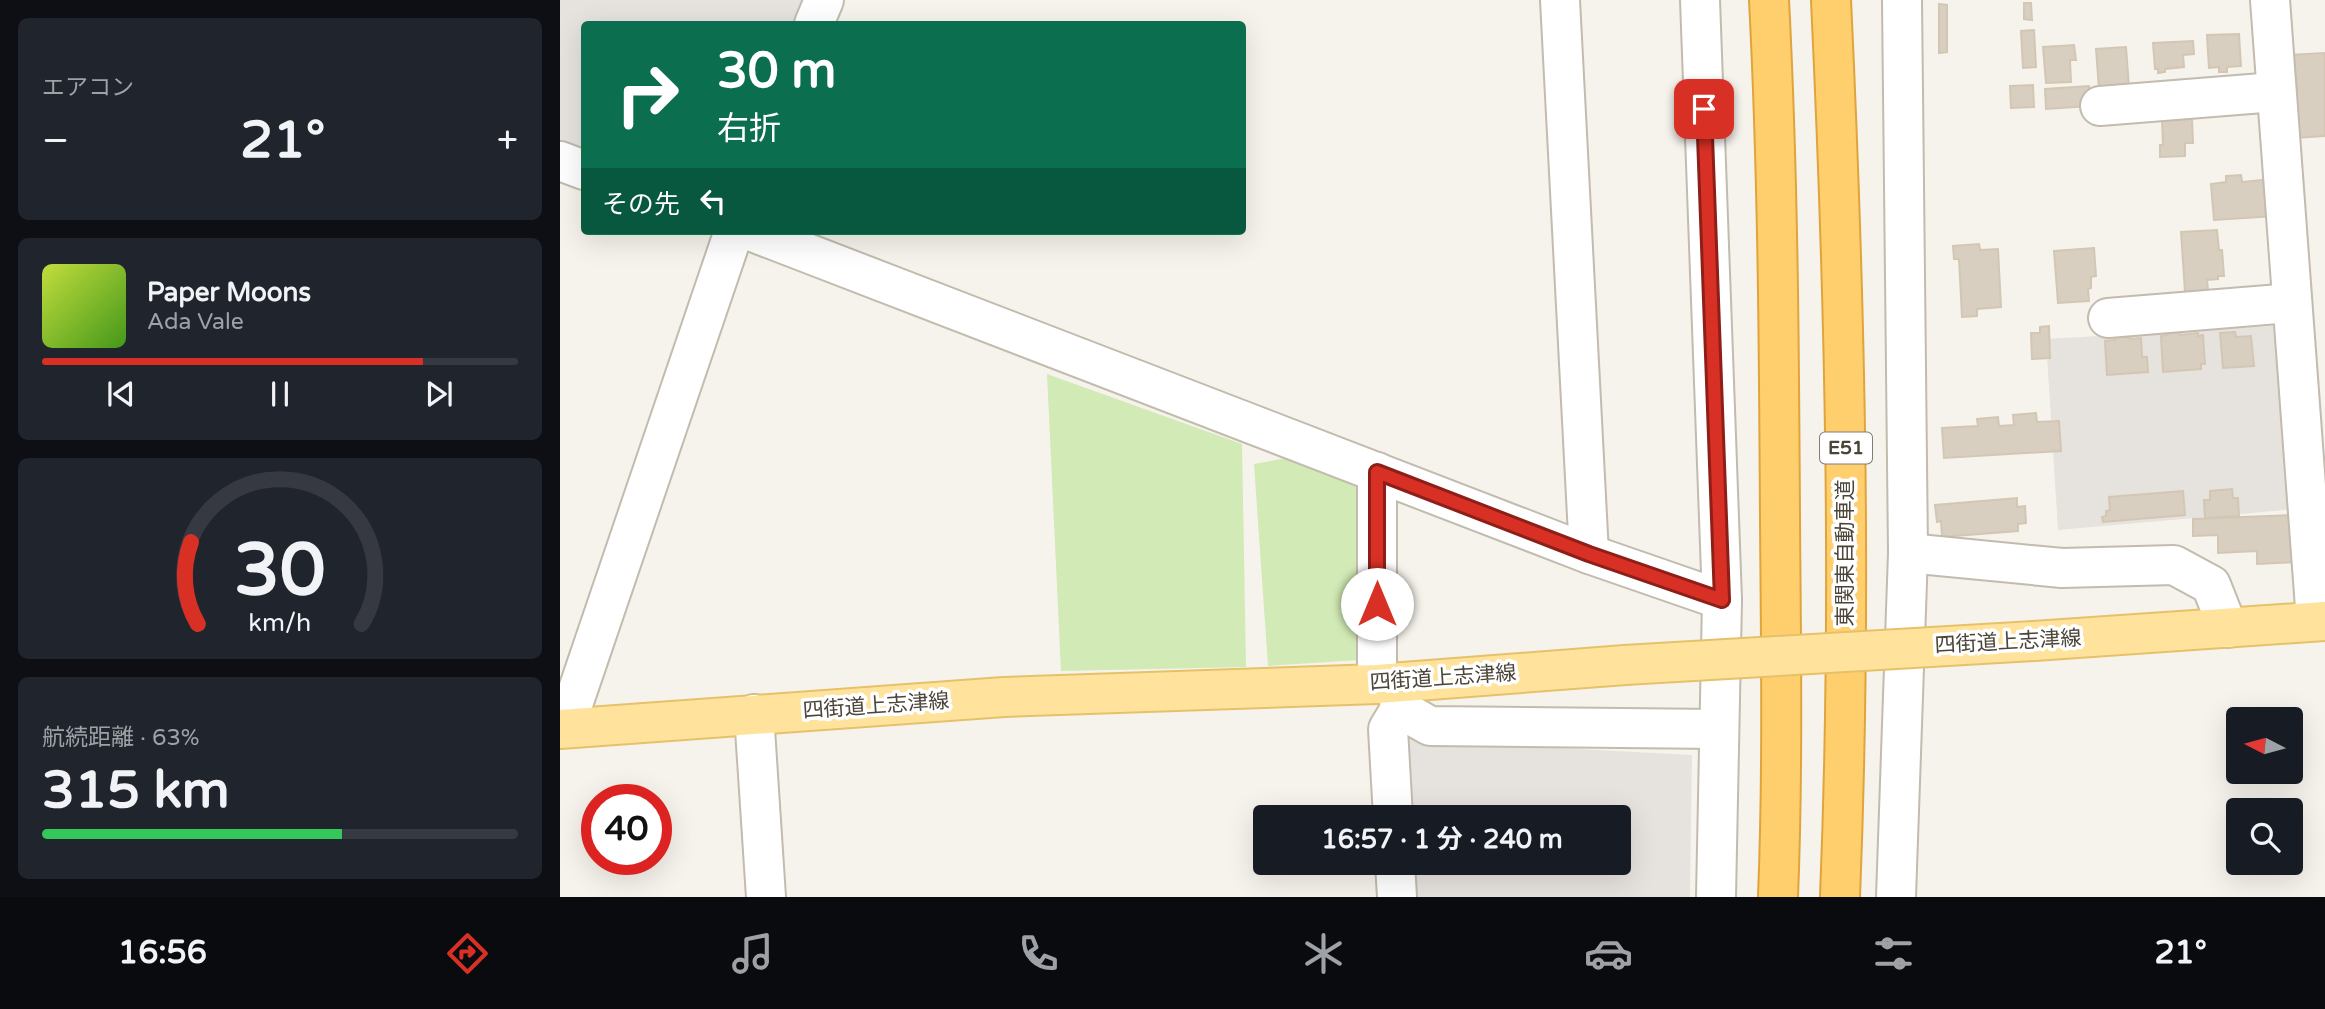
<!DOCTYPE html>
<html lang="ja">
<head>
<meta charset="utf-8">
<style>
	body { margin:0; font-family:"Varela Round","Noto Sans JP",sans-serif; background:#20242c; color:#f1f3f6; height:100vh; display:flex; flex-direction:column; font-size:26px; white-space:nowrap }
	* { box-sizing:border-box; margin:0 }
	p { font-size:23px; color:#9ea1a6 }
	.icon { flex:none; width:38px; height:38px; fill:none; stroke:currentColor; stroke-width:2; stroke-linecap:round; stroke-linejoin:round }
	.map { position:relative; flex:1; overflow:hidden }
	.side { display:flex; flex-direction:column; gap:18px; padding:18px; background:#0d0f14; width:560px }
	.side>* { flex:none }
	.guide { position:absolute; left:21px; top:21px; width:665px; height:214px; border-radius:7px; box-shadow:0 7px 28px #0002; background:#0b6e4f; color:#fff; overflow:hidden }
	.needle { width:46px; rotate:276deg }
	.buttons { position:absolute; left:1666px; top:707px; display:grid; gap:14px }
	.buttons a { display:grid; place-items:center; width:77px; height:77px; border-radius:7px; background:#171b24; box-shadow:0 7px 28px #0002; font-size:35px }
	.speed { position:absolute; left:21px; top:784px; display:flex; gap:14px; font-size:35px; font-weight:700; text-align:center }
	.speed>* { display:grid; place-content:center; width:91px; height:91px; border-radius:50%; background:#171b24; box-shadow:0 7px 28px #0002; line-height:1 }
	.speed .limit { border:10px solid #d22; background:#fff; color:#111 }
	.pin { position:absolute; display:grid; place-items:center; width:60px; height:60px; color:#fff; margin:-30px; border-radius:14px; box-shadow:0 4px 10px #0006 }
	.me { position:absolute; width:77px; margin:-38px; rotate:0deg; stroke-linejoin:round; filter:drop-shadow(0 0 5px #0008) }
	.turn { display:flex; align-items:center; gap:24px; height:147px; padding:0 21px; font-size:32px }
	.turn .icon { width:91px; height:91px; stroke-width:2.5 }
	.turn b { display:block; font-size:49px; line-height:60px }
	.then { display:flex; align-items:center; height:66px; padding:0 21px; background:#0003; gap:14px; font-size:26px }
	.big { font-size:52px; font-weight:700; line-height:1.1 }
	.side .card { flex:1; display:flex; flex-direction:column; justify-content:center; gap:10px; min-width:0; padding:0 24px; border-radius:10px; background:#20242c }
	.side .dial { align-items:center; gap:0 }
	.dial svg { height:182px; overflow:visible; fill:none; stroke:#363941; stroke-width:7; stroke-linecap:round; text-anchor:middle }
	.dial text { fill:#f1f3f6; stroke:none }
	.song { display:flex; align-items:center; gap:21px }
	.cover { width:84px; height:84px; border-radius:10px; background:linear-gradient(135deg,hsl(70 70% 55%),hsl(100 70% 35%)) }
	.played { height:7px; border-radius:4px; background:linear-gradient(90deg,#d93025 80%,#363941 80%) }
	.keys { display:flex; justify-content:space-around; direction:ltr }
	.heat { display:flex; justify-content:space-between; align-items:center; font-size:38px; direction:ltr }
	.charge { height:10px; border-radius:5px; background:linear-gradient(90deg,#34c759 63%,#363941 0) }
	.trip { position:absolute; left:693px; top:805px; width:378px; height:70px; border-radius:7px; background:#171b24; box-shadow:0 7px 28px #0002; font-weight:700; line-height:70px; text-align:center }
	.tab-bar { display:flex; height:112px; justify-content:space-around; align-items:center; background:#090b0e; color:#9ea1a6 }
	.tab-bar .icon { width:49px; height:49px }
	.tab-bar .selected { color:#d93025 }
	.tab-bar b { font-size:32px; color:#f1f3f6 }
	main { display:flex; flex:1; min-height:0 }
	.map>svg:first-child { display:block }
	.industrial { fill:#e6e2dd }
	.green { fill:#d2eab5 }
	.building { fill:#d8cfc1; stroke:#d3c7b4; stroke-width:2 }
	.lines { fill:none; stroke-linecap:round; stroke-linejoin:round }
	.minor-casing { stroke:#c2bbae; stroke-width:42 }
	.major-casing { stroke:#e6c16a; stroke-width:42 }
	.highway-casing { stroke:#e0a43c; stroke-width:42 }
	.minor { stroke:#fff; stroke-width:38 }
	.major { stroke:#ffe39c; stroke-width:38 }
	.highway { stroke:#ffcf6e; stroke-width:38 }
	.major-bridge-casing { stroke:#e6c16a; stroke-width:42; stroke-linecap:butt }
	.major-bridge { stroke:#ffe39c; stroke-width:38 }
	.route-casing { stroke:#8d1f18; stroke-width:18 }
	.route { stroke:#d93025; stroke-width:12 }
	.labels { text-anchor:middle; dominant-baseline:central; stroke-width:7; stroke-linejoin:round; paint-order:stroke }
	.shield { fill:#fff; stroke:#817c74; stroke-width:2 }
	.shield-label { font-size:19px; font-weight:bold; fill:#4b4439 }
	.street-label { font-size:21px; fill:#4b4439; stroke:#fff }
</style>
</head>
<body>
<main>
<section class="side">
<div class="card"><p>エアコン</p>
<div class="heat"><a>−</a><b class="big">21°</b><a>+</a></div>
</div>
<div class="card">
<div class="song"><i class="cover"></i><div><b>Paper Moons</b><p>Ada Vale</p></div></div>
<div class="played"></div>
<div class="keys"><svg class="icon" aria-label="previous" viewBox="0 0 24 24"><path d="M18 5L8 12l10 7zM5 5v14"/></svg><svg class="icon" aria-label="pause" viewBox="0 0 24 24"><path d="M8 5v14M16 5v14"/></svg><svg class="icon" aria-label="next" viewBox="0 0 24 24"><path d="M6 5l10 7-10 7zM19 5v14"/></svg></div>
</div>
<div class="card dial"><svg viewBox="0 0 100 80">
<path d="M14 69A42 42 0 1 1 86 69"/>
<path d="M14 69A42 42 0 0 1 11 33" stroke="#d93025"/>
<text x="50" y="56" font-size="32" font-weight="700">30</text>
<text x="50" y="72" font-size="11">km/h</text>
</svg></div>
<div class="card"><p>航続距離 · 63%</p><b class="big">315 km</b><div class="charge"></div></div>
</section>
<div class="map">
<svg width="1765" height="897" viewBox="0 0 1765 897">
	<rect width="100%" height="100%" fill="#f6f3ec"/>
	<g class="industrial">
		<path d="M0,0H254L245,24H24V152L0,142Z"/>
		<path d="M1729,325L1737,509L1498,530L1486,339Z"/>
		<path d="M840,734L880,742L1132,755L1130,897H849L847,863H1059V817H845Z"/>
	</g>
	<g class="green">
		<path d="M487,374L682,444L686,667L501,671Z"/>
		<path d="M742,455L796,477L799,660L708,666L694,464Z"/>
	</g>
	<g class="building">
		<path d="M1464,3H1471L1472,20L1464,19Z"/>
		<path d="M1379,4L1387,5V52L1379,53Z"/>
		<path d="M1474,30L1476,67L1463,68L1461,31Z"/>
		<path d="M1679,34L1681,66L1667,67V72H1659V67L1649,68L1647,35Z"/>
		<path d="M1633,41L1634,54L1623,55L1624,67L1605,69V72L1598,73V69H1595L1593,43Z"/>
		<path d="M1514,45L1516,60H1510L1511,82L1486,83L1483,47Z"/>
		<path d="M1566,47L1569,87L1539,89L1536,49Z"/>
		<path d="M1765,53V136L1735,138L1729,55Z"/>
		<path d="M1473,85L1474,107L1451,108L1450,86Z"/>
		<path d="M1529,86L1530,106L1486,109L1485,89Z"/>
		<path d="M1632,118L1633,143H1625V156L1600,157V145H1603L1602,119Z"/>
		<path d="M1681,175L1682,182L1712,179L1715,216L1654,220L1651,184L1666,182V176Z"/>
		<path d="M1657,230L1659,250H1662L1664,276H1658V279L1647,280L1648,290L1625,292L1621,232Z"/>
		<path d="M1419,244L1420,250L1438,249L1441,307L1417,309V316L1402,317L1399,259H1394L1393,246Z"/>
		<path d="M1534,248L1536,276L1531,277V288L1528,289L1529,301L1498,303L1494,251Z"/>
		<path d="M1489,326L1490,358L1472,359L1471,333H1480V327Z"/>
		<path d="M1619,329L1620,335L1638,333V336L1643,335L1645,364H1641V369L1603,372L1601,336L1608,335V330Z"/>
		<path d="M1675,332L1676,337L1691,336L1694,366L1663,368L1660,333Z"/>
		<path d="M1554,333H1569L1570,339L1581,338L1582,357H1587L1588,372L1547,375L1545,341L1555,340Z"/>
		<path d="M1476,413L1477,422L1499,421L1501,451L1384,458L1382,428L1418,426L1417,419L1438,417L1439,426L1454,425L1453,415Z"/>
		<path d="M1672,489L1673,498H1678L1679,516L1645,518L1644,500H1650V491Z"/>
		<path d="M1623,491L1625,515L1543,522L1542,517L1546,516V511L1550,510L1549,497Z"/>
		<path d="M1457,498V507L1465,506L1466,523L1458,524V531L1382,537L1381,521L1377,522L1375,505Z"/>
		<path d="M1736,515L1738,562L1697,564V551L1658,553V535L1633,536V519Z"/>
	</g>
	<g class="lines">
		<defs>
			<g id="minor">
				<path d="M1000,0L1029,554"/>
				<path d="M1140,0L1162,600L1156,897"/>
				<path d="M1710,0L1756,621"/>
				<path d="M254,24L264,0"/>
				<path d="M1540,106L1715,92"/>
				<path d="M0,161L24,170"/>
				<path d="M190,231L1029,554L1162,600"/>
				<path d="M1548,318L1731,303"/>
				<path d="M817,472V684"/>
				<path d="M1348,553L1502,568L1614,565L1651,585L1668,628"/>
				<path d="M837,683L840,709L870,726L1159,729"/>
				<path d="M194,714L206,897"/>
				<path d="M5,728L174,231"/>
				<path d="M833,817L828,729L840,709"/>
				<path d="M835,863L837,897"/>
				<path d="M1336,897L1348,553L1342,0"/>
			</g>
			<g id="major">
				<path d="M1474,641L1765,621"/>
				<path d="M0,729L444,697L817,684L1065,665"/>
			</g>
			<g id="highway">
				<path d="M1209,0C1218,173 1219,347 1220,520C1221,646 1223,771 1218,897"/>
				<path d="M1271,0C1285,299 1292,598 1280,897"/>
			</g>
		</defs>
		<use href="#minor" class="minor-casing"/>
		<use href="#major" class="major-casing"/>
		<use href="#highway" class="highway-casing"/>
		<use href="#minor" class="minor"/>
		<use href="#major" class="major"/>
		<use href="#highway" class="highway"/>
		<defs>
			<path id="major-bridge" d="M1065,665L1474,641"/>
		</defs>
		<use href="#major-bridge" class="major-bridge-casing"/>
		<use href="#major-bridge" class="major-bridge"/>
	</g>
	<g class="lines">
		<defs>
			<path id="route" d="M817,604V472L1029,554L1162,600L1144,109"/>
		</defs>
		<use href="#route" class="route-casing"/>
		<use href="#route" class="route"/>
	</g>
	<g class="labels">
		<rect class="shield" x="1260" y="432.5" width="52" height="31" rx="5"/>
		<g class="shield-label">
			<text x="1286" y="448">E51</text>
		</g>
		<g class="street-label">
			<text transform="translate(1285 553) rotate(-90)">東関東自動車道</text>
			<text transform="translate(1448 642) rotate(-3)">四街道上志津線</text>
			<text transform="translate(883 678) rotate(-4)">四街道上志津線</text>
			<text transform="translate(316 706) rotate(-4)">四街道上志津線</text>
		</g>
	</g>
</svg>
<div class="buttons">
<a><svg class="needle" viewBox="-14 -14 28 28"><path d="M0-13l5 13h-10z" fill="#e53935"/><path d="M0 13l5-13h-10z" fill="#9ea1a6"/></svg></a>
<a><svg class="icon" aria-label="search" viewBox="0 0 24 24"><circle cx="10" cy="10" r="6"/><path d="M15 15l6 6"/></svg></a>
</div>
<div class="speed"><div class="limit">40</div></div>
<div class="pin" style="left:1144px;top:109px;background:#d93025"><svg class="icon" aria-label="arrive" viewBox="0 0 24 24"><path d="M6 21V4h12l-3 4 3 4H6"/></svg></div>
<svg class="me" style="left:817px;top:604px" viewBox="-20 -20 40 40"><circle r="19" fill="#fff"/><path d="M0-13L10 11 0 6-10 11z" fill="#d93025"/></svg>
<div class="trip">16:57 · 1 分 · 240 m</div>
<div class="guide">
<div class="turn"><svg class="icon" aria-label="right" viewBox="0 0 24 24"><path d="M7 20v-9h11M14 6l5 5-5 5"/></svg><div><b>30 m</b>右折</div></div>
<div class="then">その先<svg class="icon" aria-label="left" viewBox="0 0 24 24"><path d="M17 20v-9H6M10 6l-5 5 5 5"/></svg></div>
</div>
</div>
</main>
<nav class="tab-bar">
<b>16:56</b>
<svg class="icon selected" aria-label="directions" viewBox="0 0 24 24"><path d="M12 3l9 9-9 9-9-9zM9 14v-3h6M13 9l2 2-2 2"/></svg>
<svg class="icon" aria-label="music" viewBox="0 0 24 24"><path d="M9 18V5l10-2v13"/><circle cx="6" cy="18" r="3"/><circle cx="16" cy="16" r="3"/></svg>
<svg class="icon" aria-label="phone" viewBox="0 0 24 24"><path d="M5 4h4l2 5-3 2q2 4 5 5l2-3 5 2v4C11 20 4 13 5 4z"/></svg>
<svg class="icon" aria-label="climate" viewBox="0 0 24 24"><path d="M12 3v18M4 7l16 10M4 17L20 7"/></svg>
<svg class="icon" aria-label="car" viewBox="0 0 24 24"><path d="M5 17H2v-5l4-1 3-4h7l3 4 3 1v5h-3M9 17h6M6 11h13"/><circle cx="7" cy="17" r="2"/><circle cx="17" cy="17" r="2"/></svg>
<svg class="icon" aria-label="filters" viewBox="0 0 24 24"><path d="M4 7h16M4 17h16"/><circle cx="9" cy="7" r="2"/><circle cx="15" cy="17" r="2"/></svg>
<b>21°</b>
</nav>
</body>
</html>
